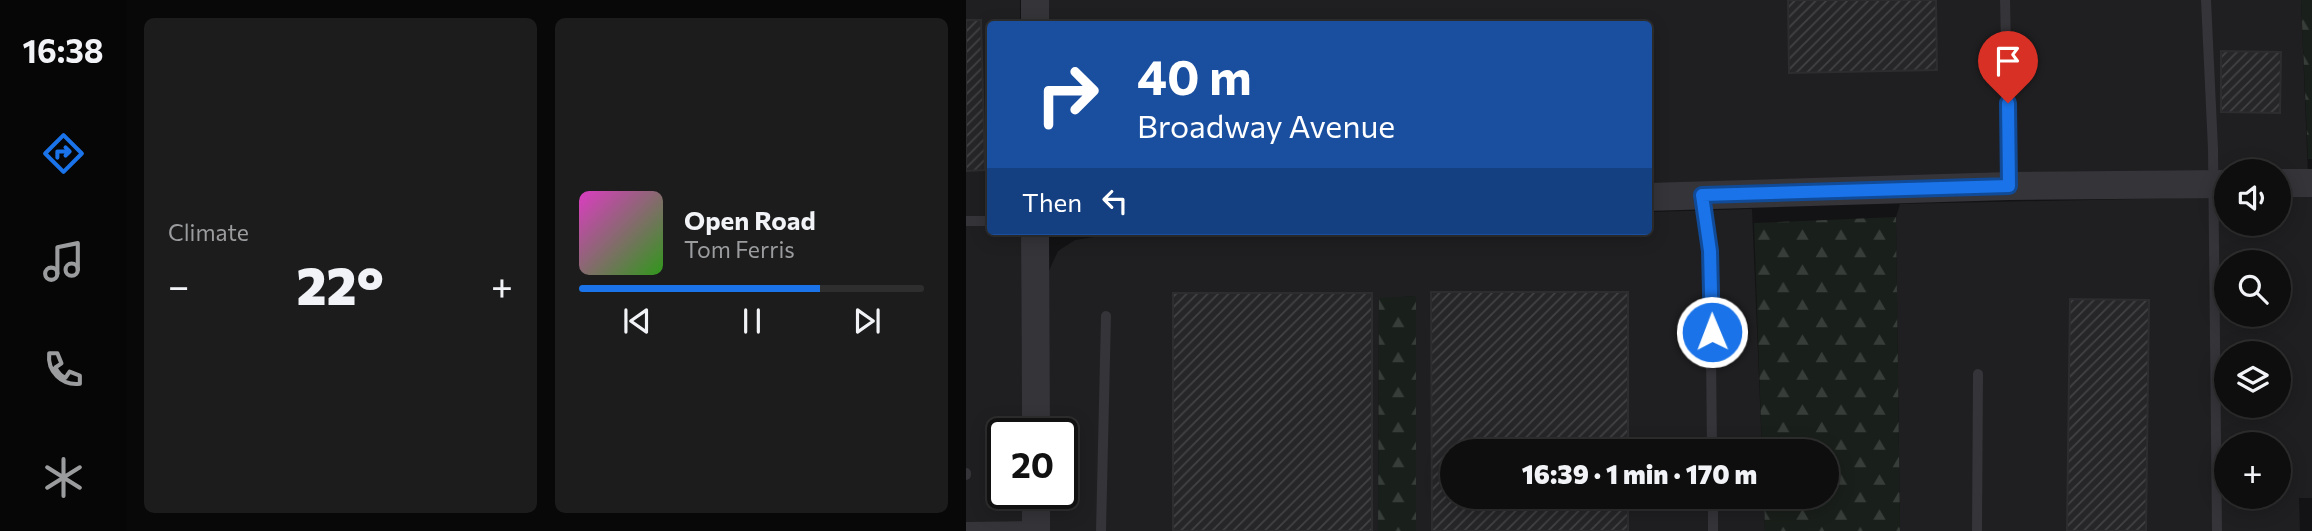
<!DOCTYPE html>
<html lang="en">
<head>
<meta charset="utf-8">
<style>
	body { margin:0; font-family:Commissioner,sans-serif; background:#1c1c1d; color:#f1f3f6; height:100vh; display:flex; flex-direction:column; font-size:26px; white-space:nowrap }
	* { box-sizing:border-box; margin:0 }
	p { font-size:23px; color:#9b9c9e }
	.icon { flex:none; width:38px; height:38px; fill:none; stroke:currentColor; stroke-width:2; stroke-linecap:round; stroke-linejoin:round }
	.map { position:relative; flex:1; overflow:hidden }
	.side { display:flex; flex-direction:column; gap:18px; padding:18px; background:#080808; width:840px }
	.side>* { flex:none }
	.banner { position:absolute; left:21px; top:21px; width:665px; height:214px; border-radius:7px; box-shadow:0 4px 18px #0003,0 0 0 2px #2e2e2f; background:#1a4fa0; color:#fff; overflow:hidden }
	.buttons { position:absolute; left:1248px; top:159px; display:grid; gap:14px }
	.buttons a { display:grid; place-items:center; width:77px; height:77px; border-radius:50%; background:#0e0e0f; box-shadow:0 4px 18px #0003,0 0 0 2px #2e2e2f; font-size:35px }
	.speed { position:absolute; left:21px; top:418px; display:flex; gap:14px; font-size:35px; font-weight:700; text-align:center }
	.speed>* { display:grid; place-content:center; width:91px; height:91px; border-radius:50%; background:#0e0e0f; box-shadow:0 4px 18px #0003,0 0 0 2px #2e2e2f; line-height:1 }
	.speed .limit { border:4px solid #111; border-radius:10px; background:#fff; color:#111 }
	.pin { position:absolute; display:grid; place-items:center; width:60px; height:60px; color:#fff; margin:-72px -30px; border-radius:50% 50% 50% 0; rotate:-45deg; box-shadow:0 0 7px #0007 }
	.pin .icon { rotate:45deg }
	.me { position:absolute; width:77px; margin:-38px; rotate:359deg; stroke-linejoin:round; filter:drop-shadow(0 0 5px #0008) }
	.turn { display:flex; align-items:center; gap:24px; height:147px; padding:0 35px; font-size:32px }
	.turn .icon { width:91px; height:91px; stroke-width:2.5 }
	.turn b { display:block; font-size:49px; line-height:60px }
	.then { display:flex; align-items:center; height:66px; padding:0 35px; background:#0003; gap:14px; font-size:26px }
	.big { font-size:52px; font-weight:800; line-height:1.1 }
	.side .card { flex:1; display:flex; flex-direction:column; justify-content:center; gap:10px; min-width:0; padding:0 24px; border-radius:10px; background:#1c1c1d }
	.song { display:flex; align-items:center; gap:21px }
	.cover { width:84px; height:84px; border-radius:10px; background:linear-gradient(135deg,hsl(310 70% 55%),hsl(110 70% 35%)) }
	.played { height:7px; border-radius:4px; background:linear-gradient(90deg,#1a73e8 70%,#2e2e2f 70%) }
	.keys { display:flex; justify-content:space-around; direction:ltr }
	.heat { display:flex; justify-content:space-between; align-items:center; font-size:38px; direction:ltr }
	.side .tiles { flex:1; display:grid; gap:18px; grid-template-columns:repeat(2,1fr) }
	.trip { position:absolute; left:474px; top:439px; width:399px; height:70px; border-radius:35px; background:#0e0e0f; box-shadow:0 4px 18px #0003,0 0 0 2px #2e2e2f; font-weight:800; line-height:70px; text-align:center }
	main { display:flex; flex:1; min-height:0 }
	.tabs { display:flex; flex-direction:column; width:126px; justify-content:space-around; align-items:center; background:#060606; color:#9b9c9e }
	.tabs .icon { width:49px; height:49px }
	.tabs .active { color:#1a73e8 }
	.tabs b { font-size:32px; color:#f1f3f6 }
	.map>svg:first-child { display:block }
	.built { fill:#1f1f21; fill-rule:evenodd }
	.forest { fill:url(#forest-firs) }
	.building { fill:url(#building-hatch); stroke:#2d2d30; stroke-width:2 }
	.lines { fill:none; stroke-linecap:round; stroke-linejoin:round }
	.service { stroke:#343439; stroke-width:10 }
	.tertiary { stroke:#343439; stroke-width:28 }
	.route-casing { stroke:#114b97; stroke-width:18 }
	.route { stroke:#1a73e8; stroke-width:12 }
</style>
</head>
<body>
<main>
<nav class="tabs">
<b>16:38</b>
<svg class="icon active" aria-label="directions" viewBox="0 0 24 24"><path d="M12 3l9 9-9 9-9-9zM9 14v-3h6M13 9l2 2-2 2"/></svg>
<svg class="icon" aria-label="music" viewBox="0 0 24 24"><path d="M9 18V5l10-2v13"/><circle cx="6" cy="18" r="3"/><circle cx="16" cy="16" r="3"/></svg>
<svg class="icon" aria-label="phone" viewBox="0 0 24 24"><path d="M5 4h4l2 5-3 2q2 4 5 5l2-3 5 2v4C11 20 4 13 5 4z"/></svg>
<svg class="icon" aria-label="climate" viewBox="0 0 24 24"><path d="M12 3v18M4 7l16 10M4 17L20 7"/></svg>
</nav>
<section class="side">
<div class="tiles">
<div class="card"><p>Climate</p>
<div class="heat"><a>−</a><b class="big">22°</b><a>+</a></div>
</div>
<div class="card">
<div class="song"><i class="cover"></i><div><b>Open Road</b><p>Tom Ferris</p></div></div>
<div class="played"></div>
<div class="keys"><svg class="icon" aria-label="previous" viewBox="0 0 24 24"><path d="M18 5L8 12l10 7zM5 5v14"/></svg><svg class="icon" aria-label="pause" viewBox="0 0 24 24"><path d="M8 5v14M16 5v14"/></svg><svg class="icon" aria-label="next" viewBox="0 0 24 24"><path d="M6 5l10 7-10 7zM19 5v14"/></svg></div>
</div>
</div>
</section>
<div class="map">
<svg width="1346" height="531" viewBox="0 0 1346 531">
	<defs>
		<pattern id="forest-firs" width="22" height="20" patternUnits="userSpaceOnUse" patternTransform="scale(1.75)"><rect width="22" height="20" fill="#191f1a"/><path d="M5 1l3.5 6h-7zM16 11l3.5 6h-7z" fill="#373d39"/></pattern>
		<pattern id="building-hatch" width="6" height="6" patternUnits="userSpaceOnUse" patternTransform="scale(1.75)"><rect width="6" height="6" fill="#262528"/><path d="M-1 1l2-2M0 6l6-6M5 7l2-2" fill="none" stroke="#424245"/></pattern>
	</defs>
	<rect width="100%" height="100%" fill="#131214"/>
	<g class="built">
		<path d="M0,0H54V24H24V231H55L56,434H37V494H57V531H0Z"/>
		<path d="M82,0H1335L1342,174L1260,172L683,187L682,24H83Z"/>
		<path d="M1346,195V498H1333L1334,531H934L930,217L934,204L1260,197V224H1312L1313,196ZM1260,262H1312V315H1260ZM1260,354H1312V406H1260ZM1260,444H1312V497H1260Z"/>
		<path d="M786,209L796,451L486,452V497H798L799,531H450V296L413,299L412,531H81V494H96V434H81L80,277L92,251L109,240L167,231H682L683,212Z"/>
	</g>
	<g class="forest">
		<path d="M1335,0H1346V159H1342Z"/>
		<path d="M930,217L934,531H799L798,497H861V452L796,451L788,223Z"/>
		<path d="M450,296V531H412L413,298Z"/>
	</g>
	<g class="building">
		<path d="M822,0H970L971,70L823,73Z"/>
		<path d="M0,20H15L19,170L0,171Z"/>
		<path d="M1255,51L1315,52L1314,113L1255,112Z"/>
		<path d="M465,292H662V452H486V497H662V531H466Z"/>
		<rect x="207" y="293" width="199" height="238"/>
		<path d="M1104,299L1183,300L1180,531H1101Z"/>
	</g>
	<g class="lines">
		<g class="service">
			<path d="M1039,0L1043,184"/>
			<path d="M1240,0L1247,149L1251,531"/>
			<path d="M737,198L744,251L746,452"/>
			<path d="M0,221H24"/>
			<path d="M0,473V475"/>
			<path d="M747,497V531"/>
			<path d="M0,527L70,526"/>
			<path d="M135,531L140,316"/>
			<path d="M1011,531L1012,374"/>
		</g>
		<g class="tertiary">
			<path d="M69,0V24"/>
			<path d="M1312,183H1346"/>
			<path d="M682,197L1043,186L1260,184"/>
			<path d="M69,231L70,434"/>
			<path d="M70,494V531"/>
		</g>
	</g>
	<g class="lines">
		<defs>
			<path id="route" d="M746,332L744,251L736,195L1043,186L1042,103"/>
		</defs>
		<use href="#route" class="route-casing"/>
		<use href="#route" class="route"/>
	</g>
</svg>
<div class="buttons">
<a><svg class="icon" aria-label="sound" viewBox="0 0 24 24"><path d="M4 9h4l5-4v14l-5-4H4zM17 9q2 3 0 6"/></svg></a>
<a><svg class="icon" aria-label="search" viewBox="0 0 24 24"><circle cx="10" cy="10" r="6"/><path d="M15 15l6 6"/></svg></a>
<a><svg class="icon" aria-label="layers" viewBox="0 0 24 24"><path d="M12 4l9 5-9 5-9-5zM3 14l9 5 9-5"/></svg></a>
<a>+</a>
</div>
<div class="speed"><div class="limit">20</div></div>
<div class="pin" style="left:1042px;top:103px;background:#d93025"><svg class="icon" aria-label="arrive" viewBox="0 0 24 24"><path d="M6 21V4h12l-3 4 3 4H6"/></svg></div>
<svg class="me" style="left:746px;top:332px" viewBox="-20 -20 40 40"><circle r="17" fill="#1a73e8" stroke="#fff" stroke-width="3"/><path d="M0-11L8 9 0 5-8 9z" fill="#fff"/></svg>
<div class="trip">16:39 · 1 min · 170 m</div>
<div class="banner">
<div class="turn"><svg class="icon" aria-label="right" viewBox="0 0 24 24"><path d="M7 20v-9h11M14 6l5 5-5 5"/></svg><div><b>40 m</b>Broadway Avenue</div></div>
<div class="then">Then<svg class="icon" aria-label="left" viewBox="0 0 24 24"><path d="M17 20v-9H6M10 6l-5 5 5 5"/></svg></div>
</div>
</div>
</main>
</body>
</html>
